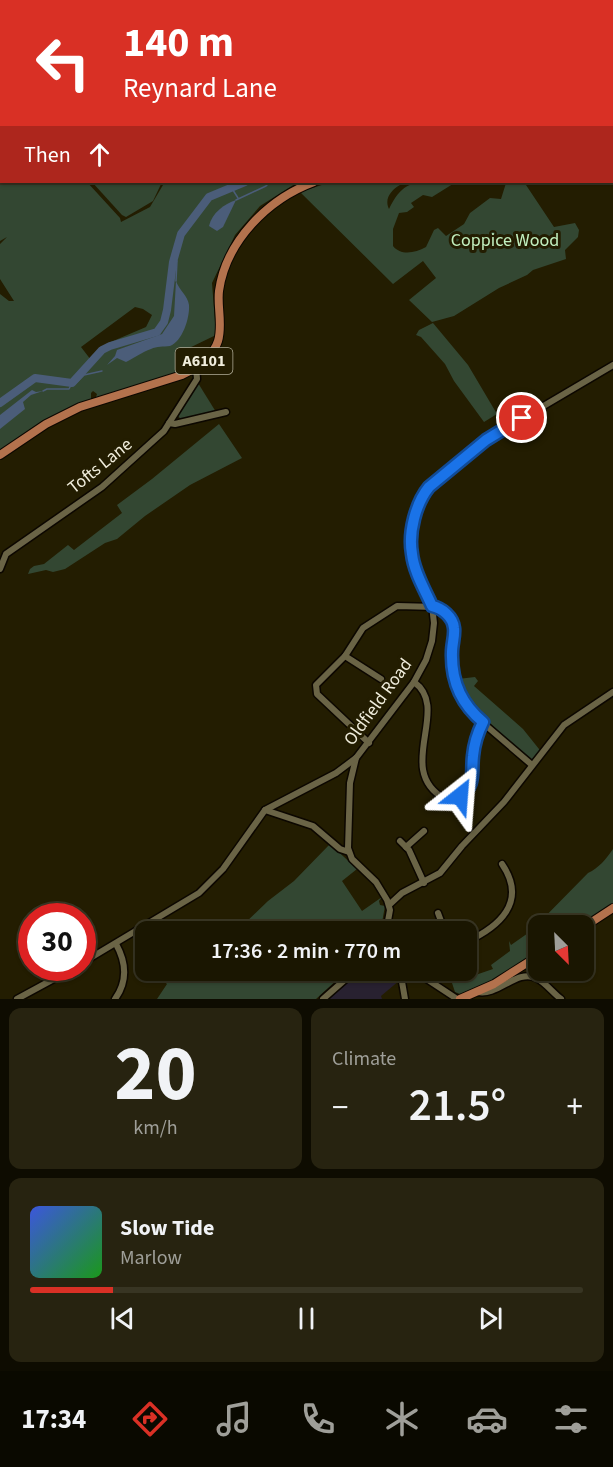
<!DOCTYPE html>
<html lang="en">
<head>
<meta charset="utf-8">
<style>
	body { margin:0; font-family:"Source Sans 3",sans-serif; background:#272310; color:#f1f3f6; height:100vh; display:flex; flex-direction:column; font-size:22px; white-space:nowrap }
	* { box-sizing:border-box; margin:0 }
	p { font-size:20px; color:#9f9f99 }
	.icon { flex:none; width:33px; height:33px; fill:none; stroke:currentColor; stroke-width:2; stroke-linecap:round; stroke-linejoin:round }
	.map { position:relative; height:999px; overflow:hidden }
	.drawer { display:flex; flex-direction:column; gap:9px; padding:9px; background:#0e0c01; flex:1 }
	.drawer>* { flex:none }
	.banner { position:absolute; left:0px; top:0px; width:614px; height:183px; box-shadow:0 2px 4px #0004,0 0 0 2px #383523; background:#d93025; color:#fff; overflow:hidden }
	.needle { width:39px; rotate:156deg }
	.controls { position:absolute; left:528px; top:915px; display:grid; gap:12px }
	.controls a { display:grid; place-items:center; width:66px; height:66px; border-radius:12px; background:#1a1601; box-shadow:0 2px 4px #0004,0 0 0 2px #383523; font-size:30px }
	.speed { position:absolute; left:18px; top:903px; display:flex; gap:12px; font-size:30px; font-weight:700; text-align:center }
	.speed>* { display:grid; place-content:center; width:78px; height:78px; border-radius:50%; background:#1a1601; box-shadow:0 2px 4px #0004,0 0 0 2px #383523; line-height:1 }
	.speed .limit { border:9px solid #d22; background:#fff; color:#111 }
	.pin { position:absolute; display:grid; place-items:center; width:51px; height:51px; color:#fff; margin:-26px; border:3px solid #fff; border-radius:50%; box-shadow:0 2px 6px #0007 }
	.me { position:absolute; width:66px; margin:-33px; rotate:28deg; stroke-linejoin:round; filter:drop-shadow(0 0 4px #0008) }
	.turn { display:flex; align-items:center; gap:21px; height:126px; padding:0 24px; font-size:27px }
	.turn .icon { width:78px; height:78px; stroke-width:2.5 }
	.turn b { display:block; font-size:42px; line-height:51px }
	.then { display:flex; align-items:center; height:57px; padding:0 24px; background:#0003; gap:12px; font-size:22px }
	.big { font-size:45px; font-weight:600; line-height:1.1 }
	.drawer .widget { flex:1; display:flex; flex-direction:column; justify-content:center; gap:9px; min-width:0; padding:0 21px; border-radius:12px; background:#272310 }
	.drawer .dial { align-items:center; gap:0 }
	.dial b { font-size:78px; line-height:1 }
	.song { display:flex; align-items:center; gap:18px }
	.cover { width:72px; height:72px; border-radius:9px; background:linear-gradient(135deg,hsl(230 70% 55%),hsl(120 70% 35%)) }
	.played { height:6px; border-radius:3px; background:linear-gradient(90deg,#d93025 15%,#383523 15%) }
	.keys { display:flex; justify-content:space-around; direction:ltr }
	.heat { display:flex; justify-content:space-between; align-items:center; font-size:33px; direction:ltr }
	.drawer .tiles { flex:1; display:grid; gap:9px; grid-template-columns:1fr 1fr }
	.widget:last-child { grid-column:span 2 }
	.trip { position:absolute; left:135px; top:921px; width:342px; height:60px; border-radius:12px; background:#1a1601; box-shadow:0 2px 4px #0004,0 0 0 2px #383523; font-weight:600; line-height:60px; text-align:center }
	.tab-bar { display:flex; height:96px; justify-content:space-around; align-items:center; background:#0a0900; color:#9f9f99 }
	.tab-bar .icon { width:42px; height:42px }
	.tab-bar .active { color:#d93025 }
	.tab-bar b { font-size:27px; color:#f1f3f6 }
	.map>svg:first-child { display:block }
	.education { fill:#282130 }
	.green { fill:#334732; fill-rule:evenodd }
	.water { fill:#4b5d79 }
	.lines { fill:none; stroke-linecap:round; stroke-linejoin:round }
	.stream { stroke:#4b5d79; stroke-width:1.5 }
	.river { stroke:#4b5d79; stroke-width:8 }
	.minor-casing { stroke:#0c0700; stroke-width:9 }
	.major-casing { stroke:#0c0700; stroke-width:10 }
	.minor { stroke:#6a6446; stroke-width:6 }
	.major { stroke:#b3724d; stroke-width:8 }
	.route-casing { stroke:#114b97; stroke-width:15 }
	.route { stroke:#1a73e8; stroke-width:10 }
	.labels { text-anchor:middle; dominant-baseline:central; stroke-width:6; stroke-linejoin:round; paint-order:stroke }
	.shield { fill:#231d01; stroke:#b2af9a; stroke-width:1.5 }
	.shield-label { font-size:16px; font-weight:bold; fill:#f0eddc }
	.park-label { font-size:18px; fill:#c2f0bf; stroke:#231d01 }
	.street-label { font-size:18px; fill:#f0eddc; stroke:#231d01 }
</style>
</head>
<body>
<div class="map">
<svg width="613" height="999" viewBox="0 0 613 999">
	<rect width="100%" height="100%" fill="#231d01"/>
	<path class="education" d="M361,971H398L400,980L381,996L382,999H329Z"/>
	<g class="green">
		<path d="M0,0H295L2,2L0,29Z"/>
		<path d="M0,133H1L2,182H87L120,218L121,222L150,207L163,185L168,182H298L260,206L235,235L212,283L216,335L183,351L193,366L181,372L99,398L96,397L97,394L93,391L91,393V401L44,420L0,450V294L9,301H14L0,279V244L7,237L0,241ZM135,307L143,309L152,315L146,327L106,344L91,360L81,347Z"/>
		<path d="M92,182H162L153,201L126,217L122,215Z"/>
		<path d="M331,182H398L400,185C391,190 384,199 389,209C405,175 422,182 456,182L432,197L423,195L411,203L414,207L407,212L399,213L393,229V246C401,256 415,253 426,247L434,230L438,228L446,236L464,224L470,213L490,198L501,199L506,183L524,182L554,227L575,223L579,230L578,237L565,250L566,259L533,270L527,275L499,288L454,316L432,322L409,300L436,278L423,261L393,284L300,192Z"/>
		<path d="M433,323L468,365L497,414L484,422L454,381L445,364L421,337L416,335L419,330Z"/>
		<path d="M198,383L216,412L181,420L177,414Z"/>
		<path d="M219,424L242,458L190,485L145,516L117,539L105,543L65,569L53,572L46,570L28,574L30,569L34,566L44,564L68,545L74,550L122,513L117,505L152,479Z"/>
		<path d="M475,677L478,681L474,686L523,729L543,754L533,760L530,759L470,708L462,695L458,679Z"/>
		<path d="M330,844L357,869L342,881L362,911L382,897L379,901L380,905L385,906L381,928L360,923L357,931L229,932L237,924L241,927L268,901L294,881Z"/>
		<path d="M613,849V904L579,925L538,926V953L494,980L460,994L455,992L452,983L493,969L491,965L510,951L509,941L511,945L531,931L588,873C599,868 606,859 613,849Z"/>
		<path d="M332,970L339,978L316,999H157L167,984L153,971Z"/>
	</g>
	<g class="water">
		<path d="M236,200L223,227L217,231L209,226C212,213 224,204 236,200Z"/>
		<path d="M176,281C179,290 188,296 189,305C190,318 182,342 170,346C163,347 157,346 151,349C142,352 134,358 126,362L117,358L107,365L115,356L117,350L162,334L174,316Z"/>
		<path d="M32,390L36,392L43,391L31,395L23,402L25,409L0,429V415Z"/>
	</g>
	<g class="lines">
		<g class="stream">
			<path d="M589,0L590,2"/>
			<path d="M296,2L298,0"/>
			<path d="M231,187L238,198"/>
			<path d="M236,200L266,186L270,182"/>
			<path d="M174,258L177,261L176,281"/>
			<path d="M43,391L47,389H69L72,383L75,384L84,375L102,371"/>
		</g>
		<g class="river">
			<path d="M568,2L572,0"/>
			<path d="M0,403L35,378L72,383L102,350L110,346L157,332L164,322L167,310L173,262L181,234L209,197L245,182"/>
		</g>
		<defs>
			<g id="minor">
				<path d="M169,423L175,424L226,412"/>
				<path d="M0,569L6,554L102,487L164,431L197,379L196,367"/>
				<path d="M345,656L381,679"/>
				<path d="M414,682C452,709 393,770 445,799C476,801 471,775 473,754C474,744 478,732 483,722"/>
				<path d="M369,743L317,694L316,685L345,656L363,628L397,606L436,607L444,612L454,627C454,636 452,643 452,652C451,671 457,695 469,711L532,765"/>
				<path d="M356,758L350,783L348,848L352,859L376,882L387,900L390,910L386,932"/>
				<path d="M265,810L313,826L340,849L349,852"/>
				<path d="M400,841L409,850L424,883"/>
				<path d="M406,847L424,831"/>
				<path d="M389,905L402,893L440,873L462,846L504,802L564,725L613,692"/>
				<path d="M438,913L445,932"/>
				<path d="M466,942C499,927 528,902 502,864"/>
				<path d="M82,963L199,893L223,869L265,810L336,773L356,758L414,682L426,660L432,641L434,623L432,606L412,553L415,520L421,496L442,474L486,440L613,365"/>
				<path d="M400,970L405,999"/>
				<path d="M413,970L457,999"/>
				<path d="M478,992C498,996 517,969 536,978C545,982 553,993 561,999"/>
				<path d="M17,999L74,968"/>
				<path d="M115,999C128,981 126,962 116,944"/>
				<path d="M323,999L356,970"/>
			</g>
			<g id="major">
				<path d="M413,0L430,2"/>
				<path d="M358,2L363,0"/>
				<path d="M450,2L464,0"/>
				<path d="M612,40L613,39"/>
				<path d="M0,128H2"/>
				<path d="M0,455L46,424L80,407L182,375C196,368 213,357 218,341C223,325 217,307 219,291C226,241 268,199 314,182"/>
				<path d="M584,927L613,908"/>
				<path d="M460,999L494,984L538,956"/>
			</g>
		</defs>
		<use href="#minor" class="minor-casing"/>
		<use href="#major" class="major-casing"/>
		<use href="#minor" class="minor"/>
		<use href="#major" class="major"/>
	</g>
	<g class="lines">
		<defs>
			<path id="route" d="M460,796C476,786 471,773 473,756C474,745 478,732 483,722C461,704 451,681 452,652C452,644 455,636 454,628C453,617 442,608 432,606C425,590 414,572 412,554C408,532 416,503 429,487L486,440L522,418"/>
		</defs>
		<use href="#route" class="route-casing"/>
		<use href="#route" class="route"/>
	</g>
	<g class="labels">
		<rect class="shield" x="175.5" y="348" width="57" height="26" rx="4.5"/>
		<g class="shield-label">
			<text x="204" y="361">A6101</text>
		</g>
		<g class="park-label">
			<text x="505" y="240">Coppice Wood</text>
		</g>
		<g class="street-label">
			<text transform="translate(100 466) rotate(-39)">Tofts Lane</text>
			<text transform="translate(378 702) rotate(-54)">Oldfield Road</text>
		</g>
	</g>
</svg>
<div class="controls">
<a><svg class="needle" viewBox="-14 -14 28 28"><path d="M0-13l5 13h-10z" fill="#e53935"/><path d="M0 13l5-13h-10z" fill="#9f9f99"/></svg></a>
</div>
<div class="speed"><div class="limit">30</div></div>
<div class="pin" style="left:522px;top:418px;background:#d93025"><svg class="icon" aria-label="arrive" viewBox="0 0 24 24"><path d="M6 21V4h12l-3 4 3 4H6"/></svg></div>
<svg class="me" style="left:460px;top:796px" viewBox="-20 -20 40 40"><path d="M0-17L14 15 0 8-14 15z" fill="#1a73e8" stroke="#fff" stroke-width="4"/></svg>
<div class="trip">17:36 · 2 min · 770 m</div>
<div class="banner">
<div class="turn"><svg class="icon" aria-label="left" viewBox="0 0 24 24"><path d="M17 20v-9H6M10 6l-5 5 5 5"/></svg><div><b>140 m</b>Reynard Lane</div></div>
<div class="then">Then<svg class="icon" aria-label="ahead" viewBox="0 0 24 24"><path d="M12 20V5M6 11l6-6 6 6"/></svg></div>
</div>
</div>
<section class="drawer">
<div class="tiles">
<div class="widget dial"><b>20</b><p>km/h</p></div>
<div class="widget"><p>Climate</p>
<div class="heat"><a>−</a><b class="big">21.5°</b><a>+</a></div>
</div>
<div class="widget">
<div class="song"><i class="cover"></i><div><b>Slow Tide</b><p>Marlow</p></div></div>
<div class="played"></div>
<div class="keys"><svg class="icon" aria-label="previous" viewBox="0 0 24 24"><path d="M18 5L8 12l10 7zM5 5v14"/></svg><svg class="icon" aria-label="pause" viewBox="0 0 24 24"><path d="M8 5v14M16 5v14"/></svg><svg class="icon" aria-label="next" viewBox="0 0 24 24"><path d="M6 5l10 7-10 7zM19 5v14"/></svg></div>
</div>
</div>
</section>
<nav class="tab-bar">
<b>17:34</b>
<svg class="icon active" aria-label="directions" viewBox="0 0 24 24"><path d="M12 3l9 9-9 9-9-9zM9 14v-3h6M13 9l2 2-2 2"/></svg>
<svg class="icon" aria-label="music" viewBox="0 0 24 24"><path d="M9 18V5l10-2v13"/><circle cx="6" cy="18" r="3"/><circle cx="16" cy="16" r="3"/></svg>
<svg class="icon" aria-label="phone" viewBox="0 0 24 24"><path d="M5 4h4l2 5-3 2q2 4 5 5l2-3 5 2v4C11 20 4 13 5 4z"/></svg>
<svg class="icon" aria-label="climate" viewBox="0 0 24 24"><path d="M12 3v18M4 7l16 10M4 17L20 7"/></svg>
<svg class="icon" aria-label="car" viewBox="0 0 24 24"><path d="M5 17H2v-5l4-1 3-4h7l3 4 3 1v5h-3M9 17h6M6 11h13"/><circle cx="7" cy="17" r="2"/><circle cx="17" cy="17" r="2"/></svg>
<svg class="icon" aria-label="filters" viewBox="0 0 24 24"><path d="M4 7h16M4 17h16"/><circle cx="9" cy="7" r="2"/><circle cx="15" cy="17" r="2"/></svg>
</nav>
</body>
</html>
